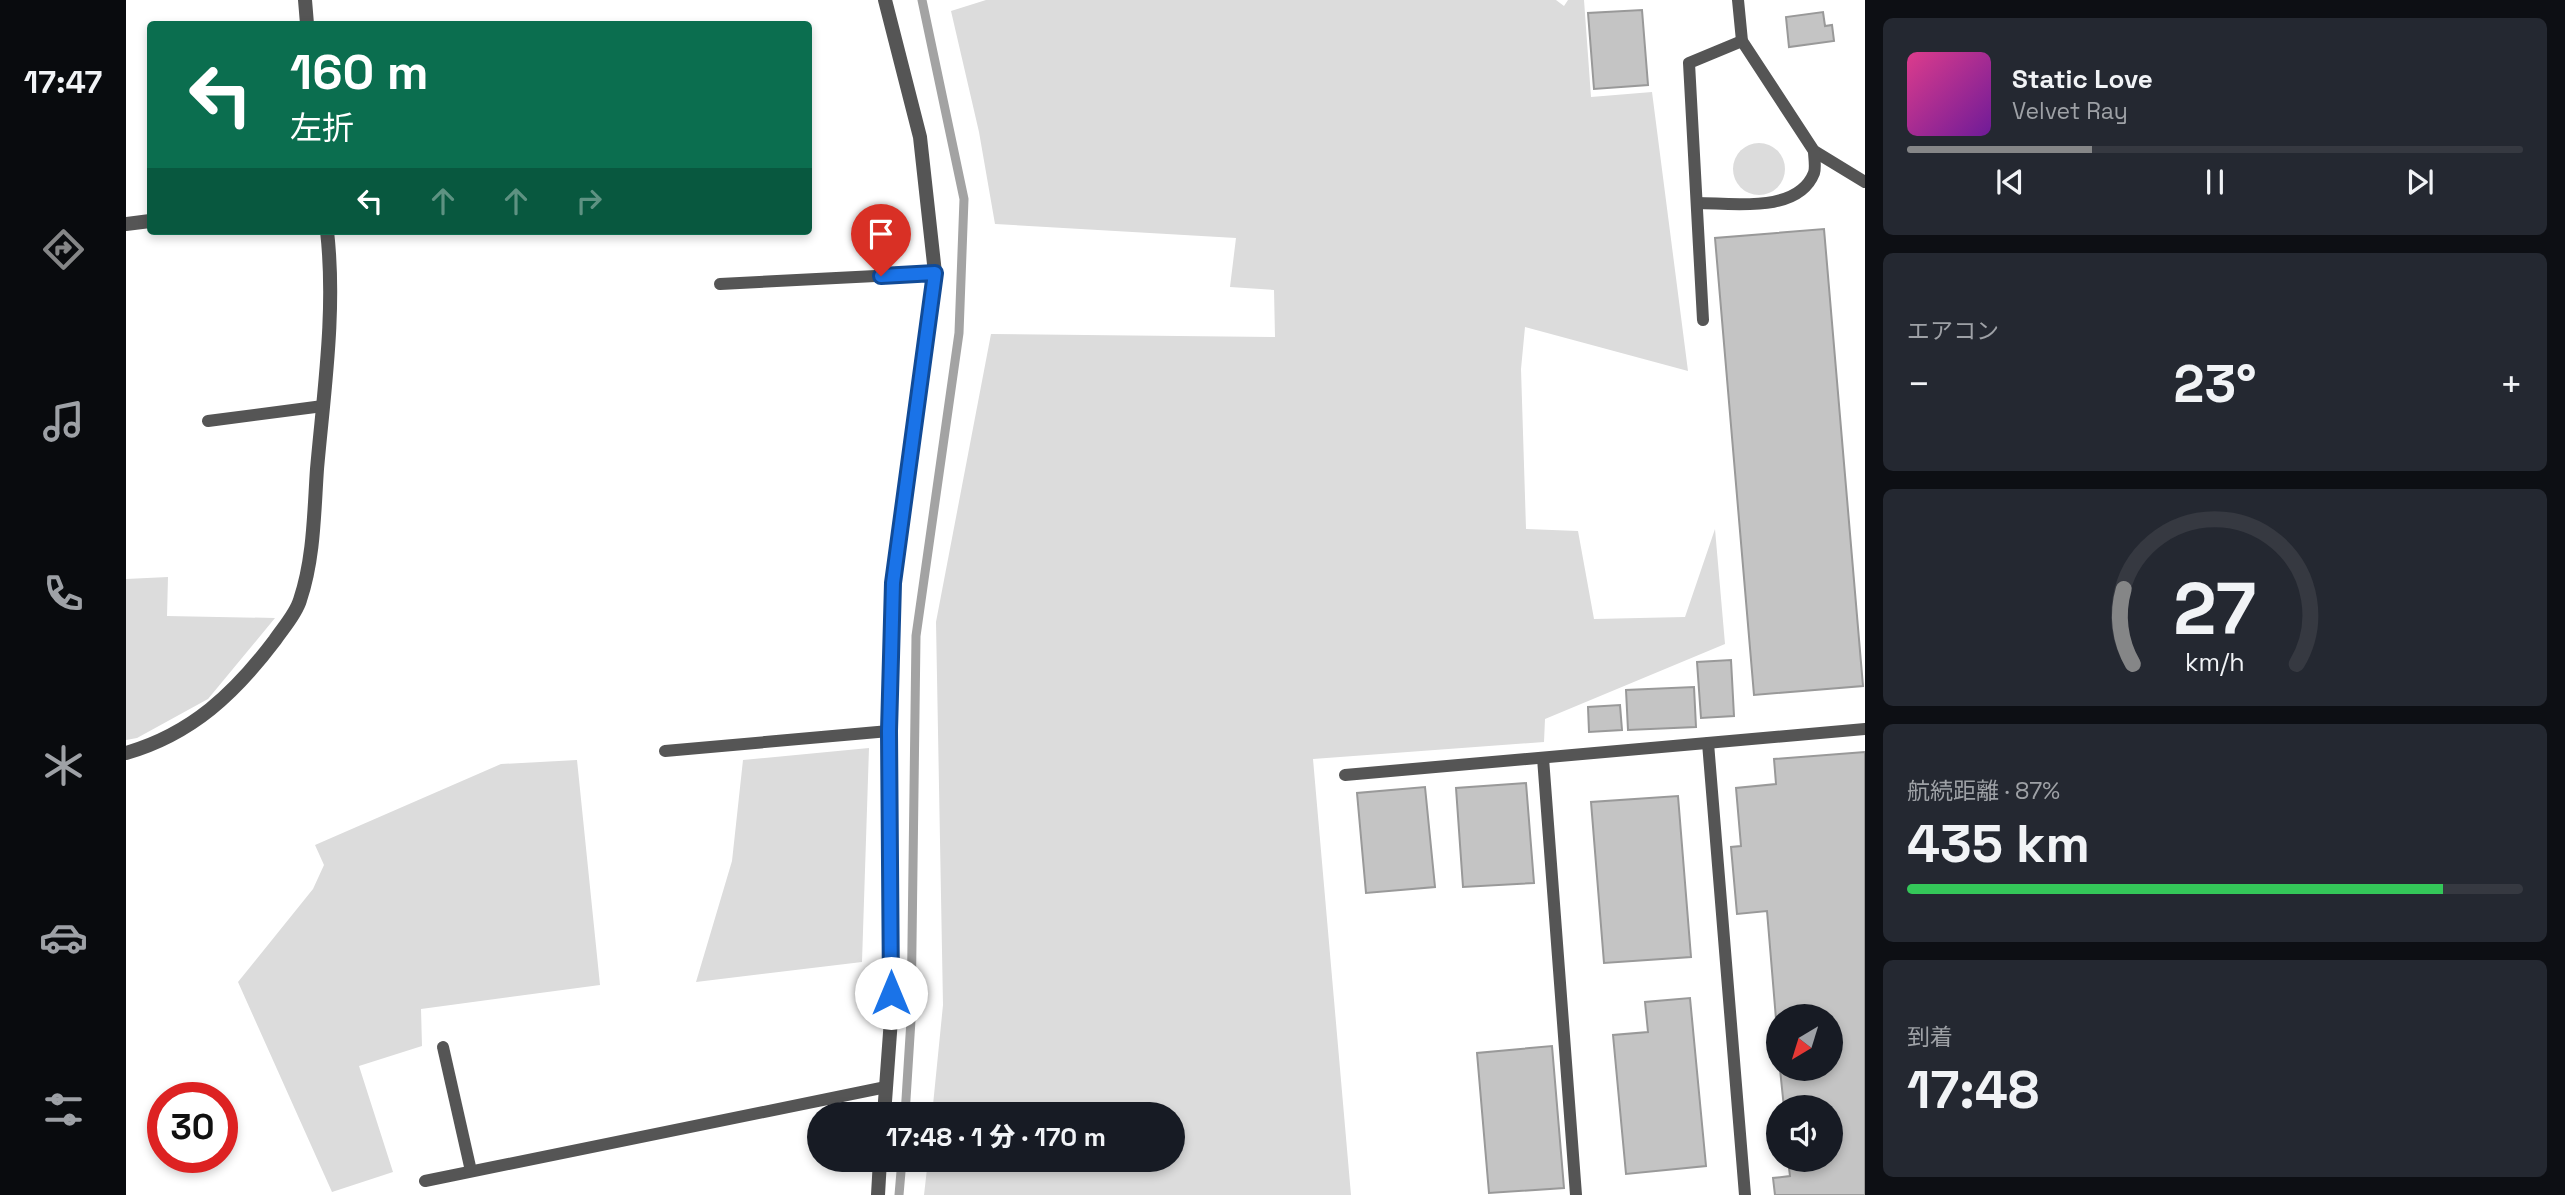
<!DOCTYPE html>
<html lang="ja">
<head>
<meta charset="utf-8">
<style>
	body { margin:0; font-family:"Space Grotesk","Noto Sans JP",sans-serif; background:#242831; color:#f1f3f6; height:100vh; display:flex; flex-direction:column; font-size:26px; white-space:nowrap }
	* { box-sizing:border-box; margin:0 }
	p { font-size:23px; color:#9ea1a6 }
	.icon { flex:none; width:38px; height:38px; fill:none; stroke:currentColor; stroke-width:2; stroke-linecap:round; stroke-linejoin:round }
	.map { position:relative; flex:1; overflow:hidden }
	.panel { display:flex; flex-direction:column; gap:18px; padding:18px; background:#0d0f14; width:700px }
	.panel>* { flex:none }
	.banner { position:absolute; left:21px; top:21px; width:665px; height:214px; border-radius:7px; box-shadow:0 4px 10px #0003; background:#0b6e4f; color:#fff; overflow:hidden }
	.needle { width:46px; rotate:218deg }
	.buttons { position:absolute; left:1640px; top:1004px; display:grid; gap:14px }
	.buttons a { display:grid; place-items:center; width:77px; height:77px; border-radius:50%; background:#171b24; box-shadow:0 4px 10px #0003; font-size:35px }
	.speed { position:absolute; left:21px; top:1082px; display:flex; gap:14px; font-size:35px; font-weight:700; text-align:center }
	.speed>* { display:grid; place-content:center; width:91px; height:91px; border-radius:50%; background:#171b24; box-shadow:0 4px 10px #0003; line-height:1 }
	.speed .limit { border:10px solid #d22; background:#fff; color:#111 }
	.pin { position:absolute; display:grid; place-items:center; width:60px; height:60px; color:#fff; margin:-72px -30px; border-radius:50% 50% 50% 0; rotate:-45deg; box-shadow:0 0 7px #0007 }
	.pin .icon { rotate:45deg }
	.me { position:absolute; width:77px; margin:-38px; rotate:0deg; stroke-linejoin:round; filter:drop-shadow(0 0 5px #0008) }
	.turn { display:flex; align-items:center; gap:24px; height:147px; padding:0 28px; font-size:32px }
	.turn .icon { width:91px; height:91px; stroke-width:2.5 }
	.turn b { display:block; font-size:49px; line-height:60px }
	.lanes { display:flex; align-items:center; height:66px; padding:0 28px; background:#0003; justify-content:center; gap:35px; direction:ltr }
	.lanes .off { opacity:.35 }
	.big { font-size:52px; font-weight:800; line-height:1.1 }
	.panel .tile { flex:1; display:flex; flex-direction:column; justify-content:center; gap:10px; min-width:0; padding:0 24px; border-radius:10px; background:#242831 }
	.panel .dial { align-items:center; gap:0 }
	.dial svg { height:182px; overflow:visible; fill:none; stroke:#363941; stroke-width:7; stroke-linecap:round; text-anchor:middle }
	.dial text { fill:#f1f3f6; stroke:none }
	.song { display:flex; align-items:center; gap:21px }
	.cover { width:84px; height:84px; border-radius:10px; background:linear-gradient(135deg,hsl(330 70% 55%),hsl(280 70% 35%)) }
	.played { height:7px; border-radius:4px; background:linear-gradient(90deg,#858687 30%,#363941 30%) }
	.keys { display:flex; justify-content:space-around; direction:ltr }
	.heat { display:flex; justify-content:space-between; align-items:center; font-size:38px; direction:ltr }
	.charge { height:10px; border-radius:5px; background:linear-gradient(90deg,#34c759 87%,#363941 0) }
	.trip { position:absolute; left:681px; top:1102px; width:378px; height:70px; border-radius:35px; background:#171b24; box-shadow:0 4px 10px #0003; font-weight:800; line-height:70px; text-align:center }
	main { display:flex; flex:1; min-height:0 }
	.tabs { display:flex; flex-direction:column; width:126px; justify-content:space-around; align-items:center; background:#090b0e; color:#9ea1a6 }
	.tabs .icon { width:49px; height:49px }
	.tabs .selected { color:#858687 }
	.tabs b { font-size:32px; color:#f1f3f6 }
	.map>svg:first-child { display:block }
	.green { fill:#dcdcdc }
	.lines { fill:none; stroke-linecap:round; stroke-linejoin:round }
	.stream { stroke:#a3a3a3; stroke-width:9 }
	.building { fill:#c4c4c4; stroke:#999; stroke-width:2 }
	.service { stroke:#555; stroke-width:12 }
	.minor { stroke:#555; stroke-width:14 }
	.route-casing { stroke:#114b97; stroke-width:18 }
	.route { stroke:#1a73e8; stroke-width:12 }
</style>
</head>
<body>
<main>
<nav class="tabs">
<b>17:47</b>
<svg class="icon selected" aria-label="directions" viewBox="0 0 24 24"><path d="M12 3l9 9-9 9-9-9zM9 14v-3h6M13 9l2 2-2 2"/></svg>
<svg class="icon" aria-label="music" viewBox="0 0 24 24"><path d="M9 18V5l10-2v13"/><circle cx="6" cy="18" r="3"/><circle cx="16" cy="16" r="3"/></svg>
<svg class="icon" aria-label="phone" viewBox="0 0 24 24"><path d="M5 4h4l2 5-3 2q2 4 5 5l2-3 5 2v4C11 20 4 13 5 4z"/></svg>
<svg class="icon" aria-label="climate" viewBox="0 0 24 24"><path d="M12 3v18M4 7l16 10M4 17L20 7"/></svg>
<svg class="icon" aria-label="car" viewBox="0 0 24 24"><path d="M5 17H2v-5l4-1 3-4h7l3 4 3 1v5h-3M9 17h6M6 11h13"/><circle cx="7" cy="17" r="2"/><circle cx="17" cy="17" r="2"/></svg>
<svg class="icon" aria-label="filters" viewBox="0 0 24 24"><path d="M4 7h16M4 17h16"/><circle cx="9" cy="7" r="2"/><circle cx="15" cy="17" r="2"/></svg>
</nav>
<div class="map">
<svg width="1739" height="1195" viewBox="0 0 1739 1195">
	<rect width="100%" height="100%" fill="#fff"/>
	<g class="green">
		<path d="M860,0H1430L1438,6L1442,0H1458L1465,97L1526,92L1562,371L1399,327L1395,369L1400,529L1452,531L1468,619L1559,617L1589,529L1599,644L1419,719L1418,742L1187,759L1225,1195H798L802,1160H1046V1115H806L817,1005L810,622L865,334L1149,337L1148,290L1104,287L1110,238L869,224L853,132L825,11Z"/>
		<circle cx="1633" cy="169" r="26"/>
		<path d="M42,577L41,616L149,618L82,699L11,738L0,740V579Z"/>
		<path d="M743,748L736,962L570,982L606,861L617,760Z"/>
		<path d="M451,760L474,985L295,1009L296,1046L233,1066L267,1172L206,1192L112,982L187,889L198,865L189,845L375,764Z"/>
	</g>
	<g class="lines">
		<g class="stream">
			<path d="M779,1115L785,1020L790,636L833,333L838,199L796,0"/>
			<path d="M773,1195L776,1160"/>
		</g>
	</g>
	<g class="building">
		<path d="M1516,10L1522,85L1468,89L1462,13Z"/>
		<path d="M1697,12L1699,26L1706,25L1708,41L1663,47L1660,17Z"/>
		<path d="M1698,229L1737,686L1628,695L1589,238Z"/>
		<path d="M1605,660L1608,716L1575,718L1571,662Z"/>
		<path d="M1568,687L1570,727L1502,730L1500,690Z"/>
		<path d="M1494,705L1496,730L1463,732L1462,707Z"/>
		<path d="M1739,752V1195H1649L1647,1178L1664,1176L1662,1160H1704V1108H1658L1654,1069H1704V1017H1652V1043L1641,911L1611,914L1605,847L1615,846L1610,788L1650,784L1648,759Z"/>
		<path d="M1400,783L1408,883L1337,887L1330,788Z"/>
		<path d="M1299,787L1309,887L1240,893L1231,793Z"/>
		<path d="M1552,796L1565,957L1478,963L1465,802Z"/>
		<path d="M1564,998L1580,1166L1500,1174L1487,1035L1522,1032L1519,1002Z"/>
		<path d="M1426,1046L1438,1188L1363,1193L1351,1053Z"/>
	</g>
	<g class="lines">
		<g class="service">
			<path d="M1612,0L1616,41L1688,151L1739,182"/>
			<path d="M1571,203C1606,203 1672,214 1688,173C1690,167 1688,157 1688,151"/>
			<path d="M594,284L809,273"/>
			<path d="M1577,320L1563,63L1616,41"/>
			<path d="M82,421L197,406"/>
			<path d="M1582,743L1619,1195"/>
			<path d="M539,751L763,731"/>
			<path d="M1417,758L1450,1195"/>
			<path d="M1219,775L1739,729"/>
			<path d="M317,1047L345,1171"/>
			<path d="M299,1181L760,1087"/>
		</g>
		<g class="minor">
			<path d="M179,0L181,24"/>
			<path d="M0,224L24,221"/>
			<path d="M0,753C66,734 109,693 149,640C157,628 170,614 174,600C188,559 188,512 191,469C198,390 210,310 201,231"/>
			<path d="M758,1115L765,1019L763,731L767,583L809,273L794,137L759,0"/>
			<path d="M752,1195L754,1160"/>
		</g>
	</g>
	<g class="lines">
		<defs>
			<path id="route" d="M755,276L809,273L767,583L763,731L765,993"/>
		</defs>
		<use href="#route" class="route-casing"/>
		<use href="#route" class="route"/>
	</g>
</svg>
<div class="buttons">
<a><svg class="needle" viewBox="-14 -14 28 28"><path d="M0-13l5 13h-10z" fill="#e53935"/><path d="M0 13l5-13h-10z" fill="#9ea1a6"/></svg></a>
<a><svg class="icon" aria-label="sound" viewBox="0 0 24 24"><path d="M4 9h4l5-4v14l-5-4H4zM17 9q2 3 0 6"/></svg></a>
</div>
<div class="speed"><div class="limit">30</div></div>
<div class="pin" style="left:755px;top:276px;background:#d93025"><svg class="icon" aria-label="arrive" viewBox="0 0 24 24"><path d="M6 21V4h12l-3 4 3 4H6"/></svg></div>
<svg class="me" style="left:765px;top:993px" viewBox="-20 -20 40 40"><circle r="19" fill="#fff"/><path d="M0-13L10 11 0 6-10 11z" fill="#1a73e8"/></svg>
<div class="trip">17:48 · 1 分 · 170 m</div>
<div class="banner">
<div class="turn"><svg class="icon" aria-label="left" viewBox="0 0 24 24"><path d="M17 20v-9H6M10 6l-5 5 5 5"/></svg><div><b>160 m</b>左折</div></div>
<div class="lanes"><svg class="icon" aria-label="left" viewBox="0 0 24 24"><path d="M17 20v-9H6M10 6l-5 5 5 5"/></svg><svg class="icon off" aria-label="ahead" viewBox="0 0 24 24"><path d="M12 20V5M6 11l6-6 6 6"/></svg><svg class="icon off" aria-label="ahead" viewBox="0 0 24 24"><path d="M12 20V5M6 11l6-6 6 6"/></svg><svg class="icon off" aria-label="right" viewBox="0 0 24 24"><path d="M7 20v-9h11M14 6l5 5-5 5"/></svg></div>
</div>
</div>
<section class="panel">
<div class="tile">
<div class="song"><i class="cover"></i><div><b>Static Love</b><p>Velvet Ray</p></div></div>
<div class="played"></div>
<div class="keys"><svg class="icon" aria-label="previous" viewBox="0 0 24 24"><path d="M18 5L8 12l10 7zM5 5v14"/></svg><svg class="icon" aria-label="pause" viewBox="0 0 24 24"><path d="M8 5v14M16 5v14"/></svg><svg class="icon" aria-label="next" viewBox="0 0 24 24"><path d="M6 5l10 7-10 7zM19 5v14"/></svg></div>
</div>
<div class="tile"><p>エアコン</p>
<div class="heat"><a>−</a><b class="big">23°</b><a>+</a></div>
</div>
<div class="tile dial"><svg viewBox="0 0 100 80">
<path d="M14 69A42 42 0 1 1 86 69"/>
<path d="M14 69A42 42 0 0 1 10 36" stroke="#858687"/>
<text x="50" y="56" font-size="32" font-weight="700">27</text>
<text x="50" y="72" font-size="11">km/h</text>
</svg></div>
<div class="tile"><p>航続距離 · 87%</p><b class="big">435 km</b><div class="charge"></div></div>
<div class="tile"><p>到着</p><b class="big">17:48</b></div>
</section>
</main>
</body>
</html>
